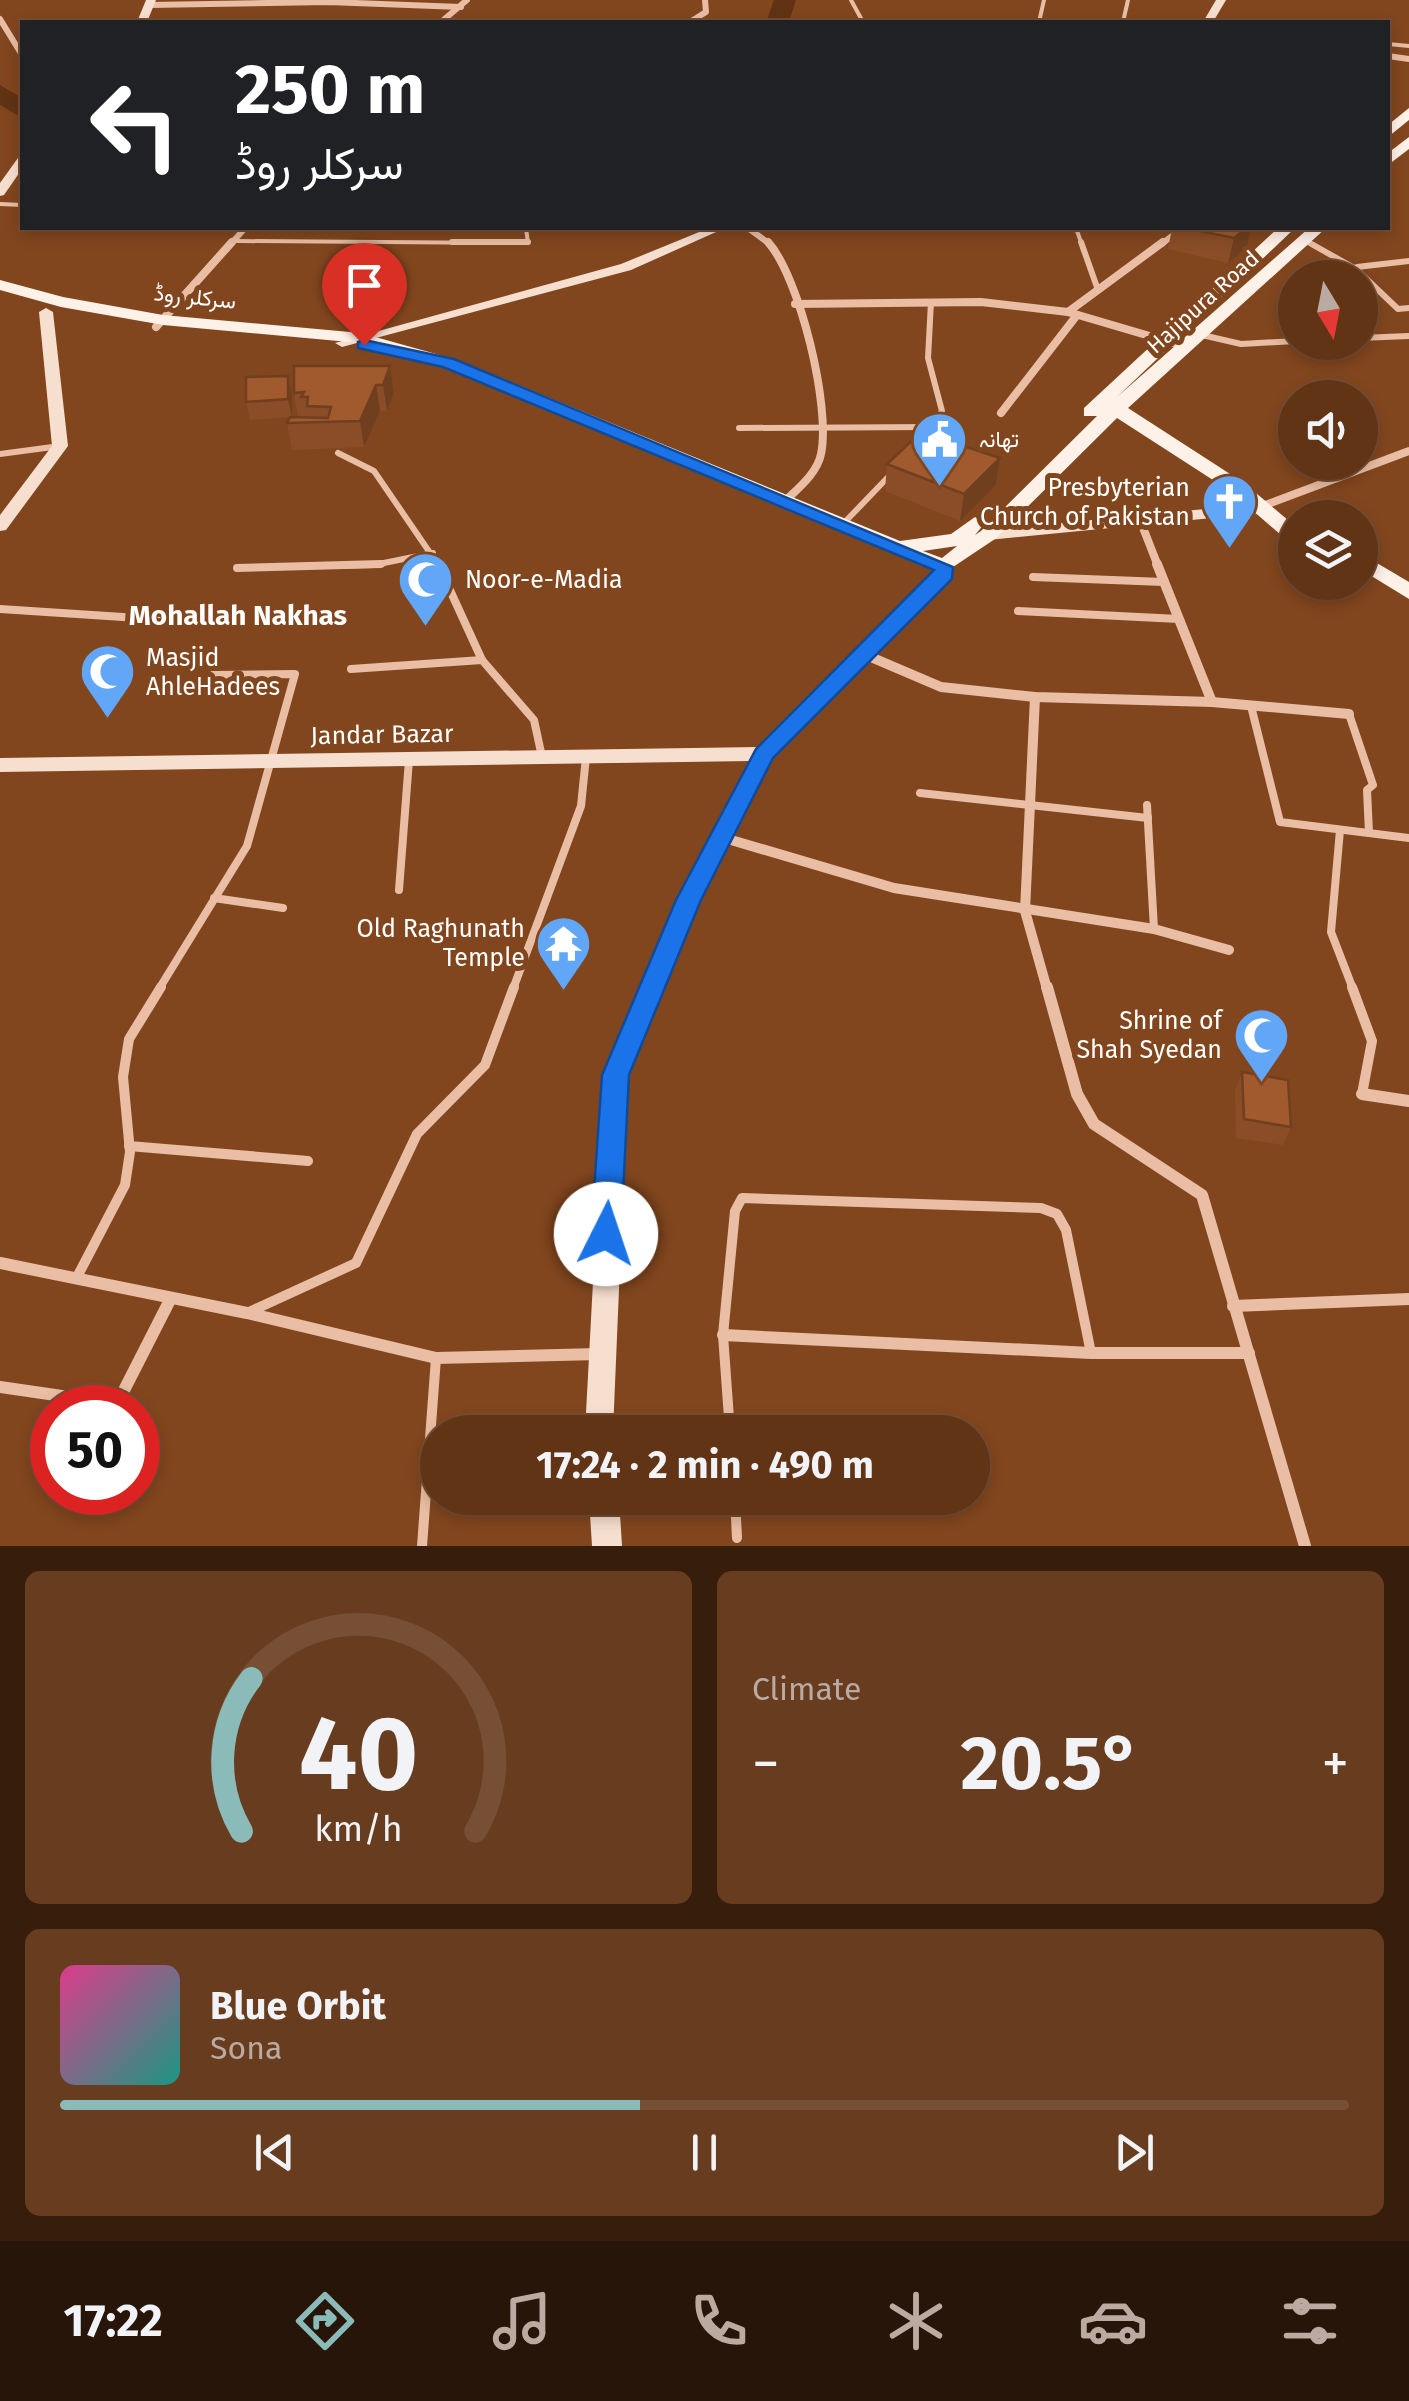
<!DOCTYPE html>
<html lang="en">
<head>
<meta charset="utf-8">
<style>
	body { margin:0; font-family:"Fira Sans",Vazirmatn,sans-serif; background:#683c1f; color:#f1f3f6; height:100vh; display:flex; flex-direction:column; font-size:38px; white-space:nowrap }
	* { box-sizing:border-box; margin:0 }
	p { font-size:32px; color:#bbaaa1 }
	.icon { flex:none; width:55px; height:55px; fill:none; stroke:currentColor; stroke-width:2; stroke-linecap:round; stroke-linejoin:round }
	.map { position:relative; height:1546px; overflow:hidden }
	.panel { display:flex; flex-direction:column; gap:25px; padding:25px; background:#361d0c; flex:1 }
	.panel>* { flex:none }
	.top-card { position:absolute; left:20px; top:20px; width:1370px; height:210px; border-radius:0px; box-shadow:0 5px 15px #0003,0 0 0 2px #764f35; background:#202124; color:#fff; overflow:hidden }
	.needle { width:65px; rotate:170deg }
	.fabs { position:absolute; left:1278px; top:260px; display:grid; gap:20px }
	.fabs a { display:grid; place-items:center; width:100px; height:100px; border-radius:50%; background:#623416; box-shadow:0 5px 15px #0003,0 0 0 2px #764f35; font-size:50px }
	.speed { position:absolute; left:30px; top:1385px; display:flex; gap:20px; font-size:50px; font-weight:700; text-align:center }
	.speed>* { display:grid; place-content:center; width:130px; height:130px; border-radius:50%; background:#623416; box-shadow:0 5px 15px #0003,0 0 0 2px #764f35; line-height:1 }
	.speed .limit { border:15px solid #d22; background:#fff; color:#111 }
	.pin { position:absolute; display:grid; place-items:center; width:85px; height:85px; color:#fff; margin:-102px -42px; border-radius:50% 50% 50% 0; rotate:-45deg; box-shadow:0 0 10px #0007 }
	.pin .icon { rotate:45deg }
	.me { position:absolute; width:110px; margin:-55px; rotate:4deg; stroke-linejoin:round; filter:drop-shadow(0 0 8px #0008) }
	.turn { display:flex; align-items:center; gap:35px; height:210px; padding:0 50px; font-size:45px }
	.turn .icon { width:130px; height:130px; stroke-width:2.5 }
	.turn b { display:block; font-size:70px; line-height:85px }
	.big { font-size:75px; font-weight:700; line-height:1.1 }
	.panel .card { flex:1; display:flex; flex-direction:column; justify-content:center; gap:15px; min-width:0; padding:0 35px; border-radius:15px; background:#683c1f }
	.panel .dial { align-items:center; gap:0 }
	.dial svg { height:260px; overflow:visible; fill:none; stroke:#764f35; stroke-width:7; stroke-linecap:round; text-anchor:middle }
	.dial text { fill:#f1f3f6; stroke:none }
	.song { display:flex; align-items:center; gap:30px }
	.cover { width:120px; height:120px; border-radius:15px; background:linear-gradient(135deg,hsl(330 70% 55%),hsl(170 70% 35%)) }
	.played { height:10px; border-radius:5px; background:linear-gradient(90deg,#8bbbb9 45%,#764f35 45%) }
	.keys { display:flex; justify-content:space-around; direction:ltr }
	.heat { display:flex; justify-content:space-between; align-items:center; font-size:55px; direction:ltr }
	.panel .tiles { flex:1; display:grid; gap:25px; grid-template-columns:1fr 1fr }
	.card:last-child { grid-column:span 2 }
	.trip { position:absolute; left:420px; top:1415px; width:570px; height:100px; border-radius:50px; background:#623416; box-shadow:0 5px 15px #0003,0 0 0 2px #764f35; font-weight:700; line-height:100px; text-align:center }
	.menu { display:flex; height:160px; justify-content:space-around; align-items:center; background:#271509; color:#bbaaa1 }
	.menu .icon { width:70px; height:70px }
	.menu .current { color:#8bbbb9 }
	.menu b { font-size:45px; color:#f1f3f6 }
	.map>svg:first-child { display:block }
	.lines { fill:none; stroke-linecap:round; stroke-linejoin:round }
	.river { fill:#613314; fill-rule:evenodd }
	.lane-far3 { stroke:#e9bea4; stroke-width:4 }
	.lane-far2 { stroke:#e9bea4; stroke-width:6 }
	.lane-far1 { stroke:#e9bea4; stroke-width:8 }
	.lane { stroke:#e9bea4; stroke-width:10 }
	.street-far3 { stroke:#e9bea4; stroke-width:6 }
	.street-far2 { stroke:#e9bea4; stroke-width:8 }
	.street-far1 { stroke:#e9bea4; stroke-width:10 }
	.street { stroke:#e9bea4; stroke-width:12 }
	.secondary { fill:#f7dfcf; fill-rule:evenodd }
	.primary { fill:#fef1e7; fill-rule:evenodd }
	.wall { fill:#8a4d27 }
	.shaded-wall { fill:#703f20 }
	.building { fill:#a05a2d; stroke:#703f20; stroke-width:2.5 }
	.route { fill:#1a73e8; stroke:#114b97; stroke-width:2.5 }
	.labels { text-anchor:middle; dominant-baseline:central; stroke-width:10; stroke-linejoin:round; paint-order:stroke }
	.far-street-label { font-size:22px; fill:#fff; stroke:#82461e }
	.far-poi-label { font-size:22px; fill:#fff; stroke:#82461e; text-anchor:start }
	.poi-label { font-size:25px; fill:#fff; stroke:#82461e; text-anchor:end }
	.street-label { font-size:25px; fill:#fff; stroke:#82461e }
	.neighbourhood-label { font-size:28px; font-weight:bold; fill:#fff; stroke:#82461e }
</style>
</head>
<body>
<div class="map">
<svg width="1409" height="1546" viewBox="0 0 1409 1546">
	<rect width="100%" height="100%" fill="#82461e"/>
	<g class="lines">
		<g class="river">
			<path d="M774,0H796L789,22H766Z"/>
			<path d="M0,85L22,98V118L0,105Z"/>
		</g>
		<g class="lane-far3">
			<path d="M851,0L863,22"/>
			<path d="M1039,22L1044,0"/>
			<path d="M1123,22L1128,0"/>
			<path d="M1388,44L1409,46"/>
			<path d="M0,204L22,205"/>
			<path d="M1076,228L1082,245"/>
			<path d="M237,241L528,243L526,228"/>
			<path d="M1304,241L1315,245"/>
		</g>
		<g class="lane-far2">
			<path d="M452,242H528"/>
			<path d="M1081,242L1098,290"/>
			<path d="M1308,242L1356,269L1398,309L1409,308"/>
			<path d="M1357,267L1409,261"/>
			<path d="M1202,335L1241,344L1295,341"/>
			<path d="M1360,338L1409,336"/>
			<path d="M739,428L930,427"/>
			<path d="M922,439L942,411L928,358L931,302"/>
			<path d="M338,453L374,471L439,566"/>
			<path d="M0,454L60,446"/>
			<path d="M841,526L893,472"/>
			<path d="M321,566L374,565L433,553"/>
		</g>
		<g class="lane-far1">
			<path d="M438,564L482,660L534,720L542,757"/>
			<path d="M237,568L381,564"/>
			<path d="M1033,577L1164,582"/>
			<path d="M0,609L138,618L207,608"/>
			<path d="M1018,611L1179,619"/>
			<path d="M351,669L482,660"/>
			<path d="M1251,706L1280,822L1409,838"/>
			<path d="M1349,714L1373,785L1367,790L1369,833"/>
			<path d="M920,793L1148,818"/>
			<path d="M1147,805L1154,929"/>
			<path d="M1340,830L1331,932L1353,989"/>
			<path d="M399,890L409,760"/>
			<path d="M214,898L283,908"/>
			<path d="M159,989L247,846L295,674L213,675"/>
			<path d="M513,989L581,806L586,757"/>
		</g>
		<g class="lane">
			<path d="M1352,987L1372,1041L1362,1094"/>
			<path d="M129,1146L308,1161"/>
			<path d="M76,1279L125,1185L130,1152L123,1077L129,1039L161,987"/>
			<path d="M247,1313L356,1263L417,1134L485,1065L514,987"/>
			<path d="M730,1432L723,1335L735,1211L742,1198L1041,1208L1057,1214L1066,1230L1091,1353"/>
			<path d="M735,1498L737,1538"/>
			<path d="M422,1546L436,1358"/>
		</g>
		<g class="street-far3">
			<path d="M149,5L328,2L461,7"/>
			<path d="M0,19L22,55"/>
			<path d="M441,22L467,0"/>
			<path d="M690,22L706,12L705,0"/>
			<path d="M1388,56L1409,59"/>
			<path d="M748,228L771,245"/>
			<path d="M230,245L245,228"/>
			<path d="M1160,245L1183,228"/>
		</g>
		<g class="street-far2">
			<path d="M768,242C800,278 831,407 821,454C817,474 797,489 783,503"/>
			<path d="M795,304L981,302L1068,312L1187,347"/>
			<path d="M1068,312L1163,242"/>
			<path d="M156,327L232,242"/>
			<path d="M1001,413L1077,315"/>
			<path d="M1260,507L1409,451"/>
			<path d="M1140,520L1158,566"/>
		</g>
		<g class="street-far1">
			<path d="M1157,564L1212,702"/>
			<path d="M866,655L941,687L1035,697L1212,702L1349,714"/>
			<path d="M1035,697L1025,911L1047,989"/>
			<path d="M721,837L894,888L1154,929L1229,950"/>
		</g>
		<g class="street">
			<path d="M1047,987L1077,1094L1094,1124L1202,1195L1305,1546"/>
			<path d="M1362,1094L1409,1101"/>
			<path d="M0,1263L247,1313L436,1358L598,1354"/>
			<path d="M1233,1306L1409,1299"/>
			<path d="M723,1335L1091,1353H1249"/>
			<path d="M0,1387L117,1404L171,1298"/>
		</g>
		<g class="secondary">
			<path d="M146,0H156L147,22H137Z"/>
			<path d="M1216,0H1226L1213,22H1203Z"/>
			<path d="M18,158H22V169L4,195L0,196V183Z"/>
			<path d="M709,228H725L631,270L342,347L335,343L621,264Z"/>
			<path d="M46,308L53,312L68,446L6,530L0,531V515L52,446L39,312Z"/>
			<path d="M1257,504L1265,509L1263,513L988,540L980,535L988,530Z"/>
			<path d="M944,562L953,567L951,579L772,758L700,900L628,1075L613,1432H585L604,1075L678,900L751,761L0,772V758L759,747L936,574L938,563Z"/>
			<path d="M589,1498H619L622,1546H592Z"/>
		</g>
		<g class="primary">
			<path d="M1409,108V120L1388,137V125Z"/>
			<path d="M1409,137V149L1388,165V153Z"/>
			<path d="M1278,228H1295L1117,397L1309,228H1326L1128,408L1244,483L1295,526V543L1288,541L1230,491L1117,418L995,539L944,573L442,367L360,343L163,325L61,307L0,290V280L63,297L163,315L361,333L454,359L900,541L951,534L975,517L985,523L975,535L981,531L1097,416H1084V408ZM957,546L942,558L923,551Z"/>
			<path d="M1360,553L1409,582V599L1360,569Z"/>
		</g>
	</g>
	<g class="wall">
		<path d="M1172,228H1251L1247,248L1228,263L1168,249Z"/>
		<path d="M390,366L394,392L387,411H380L364,447L292,450L287,423L290,417L250,420L246,402L288,376L292,394V417H298L294,393Z"/>
		<path d="M1000,458L996,485L960,521L885,491L887,464Z"/>
		<path d="M1242,1072L1291,1127L1283,1145L1236,1138L1235,1091Z"/>
	</g>
	<g class="shaded-wall">
		<path d="M1247,228H1251L1247,248L1228,263L1234,238Z"/>
		<path d="M390,366L394,392L387,411L383,385Z"/>
		<path d="M288,376L292,394V417L288,399Z"/>
		<path d="M376,385L380,411L364,447L360,421Z"/>
		<path d="M1000,458L996,485L960,521L964,494Z"/>
	</g>
	<g class="building">
		<path d="M1185,228H1247L1234,238Z"/>
		<path d="M294,366H390L383,385H376L360,421L287,423L290,417L328,418L331,407L307,406L308,397H301L304,392L294,393Z"/>
		<path d="M288,376V399L246,402V377Z"/>
		<path d="M921,432L1000,458L964,494L887,464Z"/>
		<path d="M1242,1072L1288,1080L1291,1127L1244,1119Z"/>
	</g>
	<path class="route" d="M364,340L454,359L953,567L952,579L773,758L701,900L629,1075L621,1234L617,1244L606,1248L596,1244L591,1234L602,1075L676,900L756,749L934,570L443,367L358,348V342Z"/>
	<defs>
		<symbol id="civic-pin" viewBox="-11 -11 22 30"><path d="M0 17L-7.5 6A9.5 9.5 0 1 1 7.5 6Z" fill="#62a6f8" stroke="#82461e"/><path d="M-.6-6.5H3V-4.5H.6V-3L4-1V1h2V6H-6V1h2V-1L-.6-3ZM-1.2 2.5V6h2.4V2.5Z" fill="#fff"/></symbol>
		<symbol id="church-pin" viewBox="-11 -11 22 30"><path d="M0 17L-7.5 6A9.5 9.5 0 1 1 7.5 6Z" fill="#62a6f8" stroke="#82461e"/><path d="M-1.2-6h2.4v3.5h3.3v2.4h-3.3V6h-2.4V-.1h-3.3v-2.4h3.3Z" fill="#fff"/></symbol>
		<symbol id="mosque-pin" viewBox="-11 -11 22 30"><path d="M0 17L-7.5 6A9.5 9.5 0 1 1 7.5 6Z" fill="#62a6f8" stroke="#82461e"/><path d="M3.5-4.9A6 6 0 1 0 3.5 4.9A5 5 0 1 1 3.5-4.9Z" fill="#fff"/></symbol>
		<symbol id="temple-pin" viewBox="-11 -11 22 30"><path d="M0 17L-7.5 6A9.5 9.5 0 1 1 7.5 6Z" fill="#62a6f8" stroke="#82461e"/><path d="M0-6L5-2H3V0L6.5 2.5H4V6H1.5V3h-3V6H-4V2.5H-6.5L-3 0V-2H-5Z" fill="#fff"/></symbol>
	</defs>
	<g fill-rule="evenodd">
		<use href="#civic-pin" x="908" y="408" width="63" height="86"/>
		<use href="#church-pin" x="1198" y="470" width="63" height="86"/>
		<use href="#mosque-pin" x="394" y="548" width="63" height="86"/>
		<use href="#mosque-pin" x="76" y="640" width="63" height="86"/>
		<use href="#temple-pin" x="532" y="912" width="63" height="86"/>
		<use href="#mosque-pin" x="1230" y="1004" width="63" height="86"/>
	</g>
	<g class="labels">
		<g class="far-street-label">
			<text transform="translate(195 297) rotate(6)">سرکلر روڈ</text>
			<text transform="translate(1203 302) rotate(-42)">Hajipura Road</text>
		</g>
		<g class="far-poi-label">
			<text x="979" y="439">تھانہ</text>
		</g>
		<g class="poi-label">
			<text x="1190" y="488">Presbyterian<tspan x="1190" dy="29">Church of Pakistan</tspan></text>
			<text x="465" y="580" text-anchor="start">Noor-e-Madia</text>
			<text x="146" y="658" text-anchor="start">Masjid<tspan x="146" dy="29">AhleHadees</tspan></text>
			<text x="525" y="929">Old Raghunath<tspan x="525" dy="29">Temple</tspan></text>
			<text x="1222" y="1021">Shrine of<tspan x="1222" dy="29">Shah Syedan</tspan></text>
		</g>
		<g class="street-label">
			<text transform="translate(382 735) rotate(-1)">Jandar Bazar</text>
		</g>
		<g class="neighbourhood-label">
			<text x="238" y="615">Mohallah Nakhas</text>
		</g>
	</g>
</svg>
<div class="fabs">
<a><svg class="needle" viewBox="-14 -14 28 28"><path d="M0-13l5 13h-10z" fill="#e53935"/><path d="M0 13l5-13h-10z" fill="#bbaaa1"/></svg></a>
<a><svg class="icon" aria-label="sound" viewBox="0 0 24 24"><path d="M4 9h4l5-4v14l-5-4H4zM17 9q2 3 0 6"/></svg></a>
<a><svg class="icon" aria-label="layers" viewBox="0 0 24 24"><path d="M12 4l9 5-9 5-9-5zM3 14l9 5 9-5"/></svg></a>
</div>
<div class="speed"><div class="limit">50</div></div>
<div class="pin" style="left:364px;top:345px;background:#d93025"><svg class="icon" aria-label="arrive" viewBox="0 0 24 24"><path d="M6 21V4h12l-3 4 3 4H6"/></svg></div>
<svg class="me" style="left:606px;top:1234px" viewBox="-20 -20 40 40"><circle r="19" fill="#fff"/><path d="M0-13L10 11 0 6-10 11z" fill="#1a73e8"/></svg>
<div class="trip">17:24 · 2 min · 490 m</div>
<div class="top-card">
<div class="turn"><svg class="icon" aria-label="left" viewBox="0 0 24 24"><path d="M17 20v-9H6M10 6l-5 5 5 5"/></svg><div><b>250 m</b>سرکلر روڈ</div></div>
</div>
</div>
<section class="panel">
<div class="tiles">
<div class="card dial"><svg viewBox="0 0 100 80">
<path d="M14 69A42 42 0 1 1 86 69"/>
<path d="M14 69A42 42 0 0 1 17 22" stroke="#8bbbb9"/>
<text x="50" y="56" font-size="32" font-weight="700">40</text>
<text x="50" y="72" font-size="11">km/h</text>
</svg></div>
<div class="card"><p>Climate</p>
<div class="heat"><a>−</a><b class="big">20.5°</b><a>+</a></div>
</div>
<div class="card">
<div class="song"><i class="cover"></i><div><b>Blue Orbit</b><p>Sona</p></div></div>
<div class="played"></div>
<div class="keys"><svg class="icon" aria-label="previous" viewBox="0 0 24 24"><path d="M18 5L8 12l10 7zM5 5v14"/></svg><svg class="icon" aria-label="pause" viewBox="0 0 24 24"><path d="M8 5v14M16 5v14"/></svg><svg class="icon" aria-label="next" viewBox="0 0 24 24"><path d="M6 5l10 7-10 7zM19 5v14"/></svg></div>
</div>
</div>
</section>
<nav class="menu">
<b>17:22</b>
<svg class="icon current" aria-label="directions" viewBox="0 0 24 24"><path d="M12 3l9 9-9 9-9-9zM9 14v-3h6M13 9l2 2-2 2"/></svg>
<svg class="icon" aria-label="music" viewBox="0 0 24 24"><path d="M9 18V5l10-2v13"/><circle cx="6" cy="18" r="3"/><circle cx="16" cy="16" r="3"/></svg>
<svg class="icon" aria-label="phone" viewBox="0 0 24 24"><path d="M5 4h4l2 5-3 2q2 4 5 5l2-3 5 2v4C11 20 4 13 5 4z"/></svg>
<svg class="icon" aria-label="climate" viewBox="0 0 24 24"><path d="M12 3v18M4 7l16 10M4 17L20 7"/></svg>
<svg class="icon" aria-label="car" viewBox="0 0 24 24"><path d="M5 17H2v-5l4-1 3-4h7l3 4 3 1v5h-3M9 17h6M6 11h13"/><circle cx="7" cy="17" r="2"/><circle cx="17" cy="17" r="2"/></svg>
<svg class="icon" aria-label="filters" viewBox="0 0 24 24"><path d="M4 7h16M4 17h16"/><circle cx="9" cy="7" r="2"/><circle cx="15" cy="17" r="2"/></svg>
</nav>
</body>
</html>
